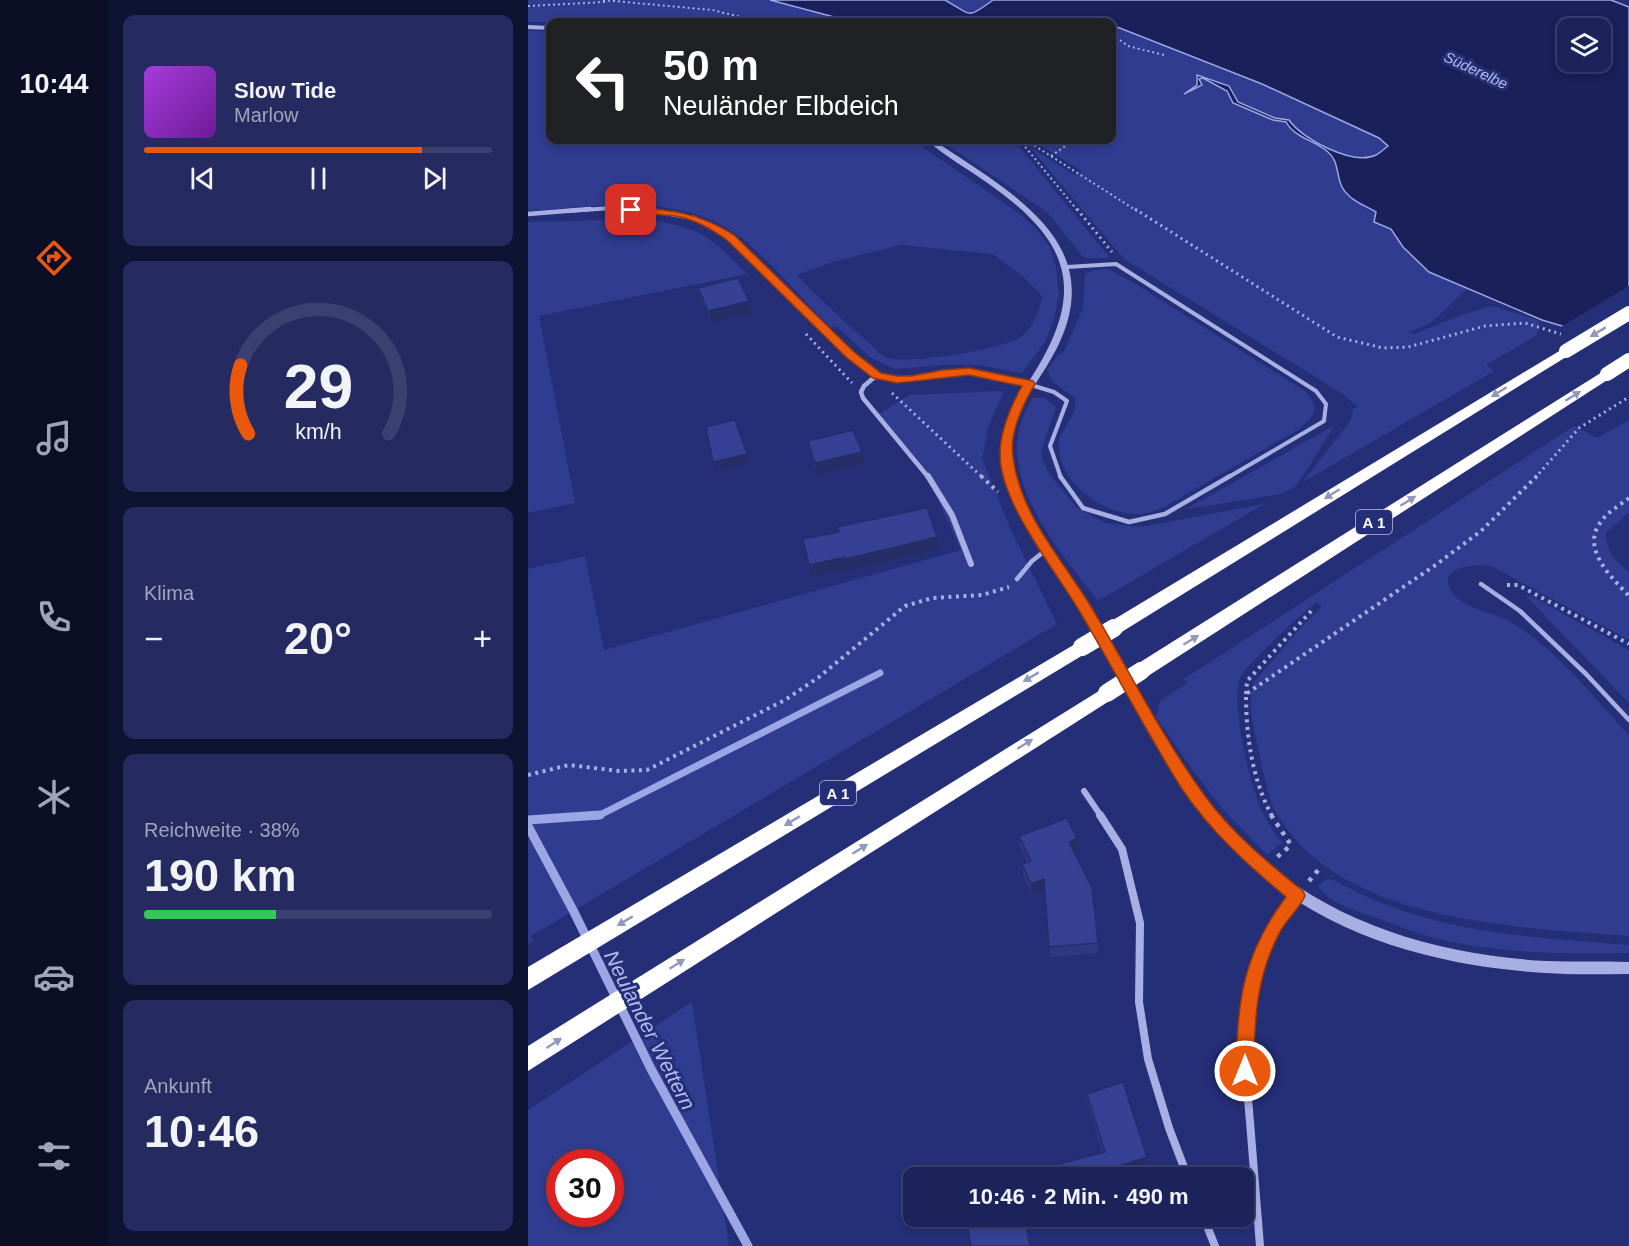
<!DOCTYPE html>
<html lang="de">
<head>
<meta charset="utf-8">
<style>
	body { margin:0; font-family:Arial,sans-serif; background:#252b60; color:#f1f3f6; height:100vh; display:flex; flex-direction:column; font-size:22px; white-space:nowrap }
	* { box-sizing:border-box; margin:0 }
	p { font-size:20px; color:#a0a4bb }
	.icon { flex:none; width:33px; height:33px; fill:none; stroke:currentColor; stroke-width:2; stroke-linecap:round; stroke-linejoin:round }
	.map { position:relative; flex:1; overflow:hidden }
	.panel { display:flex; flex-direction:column; gap:15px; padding:15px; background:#0f1332; width:420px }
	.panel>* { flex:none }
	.banner { position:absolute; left:18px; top:18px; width:570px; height:126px; border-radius:12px; box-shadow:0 3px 9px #0003,0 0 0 2px #3a4070; background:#202124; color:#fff; overflow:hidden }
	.fabs { position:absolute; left:1029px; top:18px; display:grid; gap:12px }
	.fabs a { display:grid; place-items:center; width:54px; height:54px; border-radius:12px; background:#1c235a; box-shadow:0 3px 9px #0003,0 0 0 2px #3a4070; font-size:30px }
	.speed { position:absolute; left:18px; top:1149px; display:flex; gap:12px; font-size:30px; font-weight:700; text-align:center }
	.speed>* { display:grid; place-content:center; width:78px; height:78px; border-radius:50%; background:#1c235a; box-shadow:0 3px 9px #0003,0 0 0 2px #3a4070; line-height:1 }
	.speed .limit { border:9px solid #d22; background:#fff; color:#111 }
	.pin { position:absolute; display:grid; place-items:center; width:51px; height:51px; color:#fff; margin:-26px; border-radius:12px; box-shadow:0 3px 9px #0006 }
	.me { position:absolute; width:66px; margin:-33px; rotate:0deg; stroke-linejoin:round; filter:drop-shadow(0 0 4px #0008) }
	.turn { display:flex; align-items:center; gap:21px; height:126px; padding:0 18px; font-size:27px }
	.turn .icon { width:78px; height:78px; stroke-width:2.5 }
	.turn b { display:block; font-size:42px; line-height:51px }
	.big { font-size:45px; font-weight:700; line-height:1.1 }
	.panel .widget { flex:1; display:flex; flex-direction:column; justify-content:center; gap:9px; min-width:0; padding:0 21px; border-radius:12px; background:#252b60 }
	.panel .dial { align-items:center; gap:0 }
	.dial svg { height:156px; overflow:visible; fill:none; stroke:#3a4070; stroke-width:7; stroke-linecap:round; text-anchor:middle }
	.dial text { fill:#f1f3f6; stroke:none }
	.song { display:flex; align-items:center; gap:18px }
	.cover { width:72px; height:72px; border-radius:9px; background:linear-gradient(135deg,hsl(280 70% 55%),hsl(280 70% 35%)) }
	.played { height:6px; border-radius:3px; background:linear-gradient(90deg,#ea580c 80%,#3a4070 80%) }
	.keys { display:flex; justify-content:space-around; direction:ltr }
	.heat { display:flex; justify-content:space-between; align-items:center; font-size:33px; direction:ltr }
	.charge { height:9px; border-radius:4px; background:linear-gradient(90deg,#34c759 38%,#3a4070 0) }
	.trip { position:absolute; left:375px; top:1167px; width:351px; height:60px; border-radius:12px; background:#1c235a; box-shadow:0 3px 9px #0003,0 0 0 2px #3a4070; font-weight:700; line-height:60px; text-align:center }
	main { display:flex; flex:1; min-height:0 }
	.tabs { display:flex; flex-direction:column; width:108px; justify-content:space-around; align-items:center; background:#0b0e24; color:#a0a4bb }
	.tabs .icon { width:42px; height:42px }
	.tabs .active { color:#ea580c }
	.tabs b { font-size:27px; color:#f1f3f6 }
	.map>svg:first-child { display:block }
	.green { fill:#303c90; fill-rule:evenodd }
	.water { fill:#1a2059; stroke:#9ca6e4; stroke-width:1.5; fill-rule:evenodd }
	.pier { fill:#252f78 }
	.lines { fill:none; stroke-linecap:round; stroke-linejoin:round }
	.stream-far1 { stroke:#9ca6e4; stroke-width:7 }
	.stream { stroke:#9ca6e4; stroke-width:9 }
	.path-far3 { stroke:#a8afe3; stroke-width:2; stroke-dasharray:2 3; stroke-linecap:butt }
	.path-far2 { stroke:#a8afe3; stroke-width:3; stroke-dasharray:2 4; stroke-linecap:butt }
	.path-far1 { stroke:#a8afe3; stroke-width:4; stroke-dasharray:3 4.5; stroke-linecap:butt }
	.path { stroke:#a8afe3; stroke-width:4.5; stroke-dasharray:4 6; stroke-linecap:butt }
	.service-far1 { stroke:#a8afe3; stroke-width:4 }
	.service { stroke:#a8afe3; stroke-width:4.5 }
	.minor-far3 { stroke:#a8afe3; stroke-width:4 }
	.minor-far2 { stroke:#a8afe3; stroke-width:4.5 }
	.minor-far1 { stroke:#a8afe3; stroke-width:6 }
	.minor { stroke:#a8afe3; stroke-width:8 }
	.tertiary { fill:#a8afe3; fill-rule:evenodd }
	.motorway { fill:#fff; fill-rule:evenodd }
	.motorway-bridge-far1 { stroke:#fff; stroke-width:14 }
	.motorway-bridge { stroke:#fff; stroke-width:18 }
	.wall { fill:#2e3880 }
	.shaded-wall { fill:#262e68 }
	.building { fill:#364195; stroke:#262e68; stroke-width:1.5 }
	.oneway { fill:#9297bc }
	.route { fill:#ea580c; stroke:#983908; stroke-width:1.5 }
	.labels { text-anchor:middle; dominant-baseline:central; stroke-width:6; stroke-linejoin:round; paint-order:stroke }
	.far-water-label { font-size:15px; font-style:italic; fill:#b3baeb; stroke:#252f78 }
	.shield { fill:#252f78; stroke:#bec1d6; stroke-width:1.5 }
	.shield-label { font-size:15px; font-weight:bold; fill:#fff }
	.near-water-label { font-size:21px; font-style:italic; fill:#b3baeb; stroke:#252f78 }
</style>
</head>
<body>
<main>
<nav class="tabs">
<b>10:44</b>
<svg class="icon active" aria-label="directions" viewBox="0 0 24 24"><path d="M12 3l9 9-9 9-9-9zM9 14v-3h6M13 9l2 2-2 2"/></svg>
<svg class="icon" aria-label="music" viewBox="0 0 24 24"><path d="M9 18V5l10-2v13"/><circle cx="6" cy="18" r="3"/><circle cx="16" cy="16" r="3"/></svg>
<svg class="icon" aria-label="phone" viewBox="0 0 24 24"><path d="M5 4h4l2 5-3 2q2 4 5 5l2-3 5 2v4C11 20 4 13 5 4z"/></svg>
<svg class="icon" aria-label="climate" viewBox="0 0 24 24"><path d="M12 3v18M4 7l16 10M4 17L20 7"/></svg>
<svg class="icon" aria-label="car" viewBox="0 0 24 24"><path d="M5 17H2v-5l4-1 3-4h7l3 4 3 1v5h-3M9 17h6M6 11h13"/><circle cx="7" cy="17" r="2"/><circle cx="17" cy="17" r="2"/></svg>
<svg class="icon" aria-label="filters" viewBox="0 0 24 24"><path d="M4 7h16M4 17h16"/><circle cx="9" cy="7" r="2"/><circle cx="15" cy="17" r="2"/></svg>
</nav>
<section class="panel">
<div class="widget">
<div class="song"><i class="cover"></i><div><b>Slow Tide</b><p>Marlow</p></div></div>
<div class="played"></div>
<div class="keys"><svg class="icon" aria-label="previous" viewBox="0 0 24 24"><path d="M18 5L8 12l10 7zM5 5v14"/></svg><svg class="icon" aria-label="pause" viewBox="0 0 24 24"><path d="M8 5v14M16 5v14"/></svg><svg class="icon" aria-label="next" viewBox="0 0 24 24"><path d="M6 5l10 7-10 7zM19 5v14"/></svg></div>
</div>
<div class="widget dial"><svg viewBox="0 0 100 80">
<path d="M14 69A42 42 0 1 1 86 69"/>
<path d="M14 69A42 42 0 0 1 10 34" stroke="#ea580c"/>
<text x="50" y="56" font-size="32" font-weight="700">29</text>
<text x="50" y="72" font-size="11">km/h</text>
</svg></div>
<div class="widget"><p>Klima</p>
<div class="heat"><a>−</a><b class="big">20°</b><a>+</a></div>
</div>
<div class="widget"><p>Reichweite · 38%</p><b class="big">190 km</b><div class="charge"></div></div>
<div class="widget"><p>Ankunft</p><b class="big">10:46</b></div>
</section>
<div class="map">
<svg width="1101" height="1246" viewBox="0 0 1101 1246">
	<rect width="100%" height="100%" fill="#252f78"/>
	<g class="green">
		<path d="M0,0H242L325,22H0Z"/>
		<path d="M417,0H465C439,19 445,16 417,0Z"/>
		<path d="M584,25L734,84L851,138L860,146C857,149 853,153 849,155C825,166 774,139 761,120L747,118L710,102L701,86L669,75L667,78L669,85H674L671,79C687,77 699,90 705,103L745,120L758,122C768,139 788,140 802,154C811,163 809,177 815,188C823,201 836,206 849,212L847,222L863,229L875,247L901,272L940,288L904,322L880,333L886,334L936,314L965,306L1012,321L1009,335L958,365L966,371L775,482L823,420L825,409L830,407L815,394L596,259L502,147L546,175L554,171L503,140H584Z"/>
		<path d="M0,30L22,32V140H384L488,211L506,227L522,247L528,268L531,294L526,319L517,342L494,373L450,365H415L367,369L342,357L308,326L303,328C274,299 247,266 216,240C157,191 70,207 0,211ZM373,245L465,254L499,280L515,297C510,310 506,328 493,337C476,349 375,366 357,357C350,353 343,344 336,339C313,318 290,298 269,275L308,261Z"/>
		<path d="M412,140H478L493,149L582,258H556L520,213Z"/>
		<path d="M120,219C174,229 181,235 219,274L11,316L47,503L0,513V222Z"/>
		<path d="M580,269L606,283L777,391C795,410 784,419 766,432L636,507C626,511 617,515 605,514C573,512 533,483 531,449C529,429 551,418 547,398L525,382L519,370L531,354L535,353L555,309L557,274L566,270Z"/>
		<path d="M476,391L460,428L454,458L481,526L529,624L3,936L6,941L0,944V569L57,556L76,650L433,550L397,471L348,416L381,395Z"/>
		<path d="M505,398H517L528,407L515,445L513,455L520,472L548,507L577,523L612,527L736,504L570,601C529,547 457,468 505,398Z"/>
		<path d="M1101,420V512L1078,533C1078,552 1087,560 1101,572V640L965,567C949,563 907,566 924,592C935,609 965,612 981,621C1027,647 1065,697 1101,735V936C990,927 812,923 749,814C740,798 737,780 733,762C729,742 717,700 726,682L774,626L794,607L789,602C776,611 717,666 712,678C702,703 723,788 734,812C740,823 747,833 754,843L739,855L694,808L667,773L628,717L632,701L660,683L656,679L1046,426L1069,438Z"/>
		<path d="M807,425L768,486L753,494L658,509Z"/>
		<path d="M1003,596L1101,650V703L999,597Z"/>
		<path d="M799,879L806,880C902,934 994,936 1101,945V953C1033,954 962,954 896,935C877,929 858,921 840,915C823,909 798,901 790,885Z"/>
		<path d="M164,1002L201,1246H0V1110ZM32,1162H82V1214H32Z"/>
	</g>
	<path class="water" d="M242,0H417C445,16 439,19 465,0H1083L1101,7V359L1092,353L1034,326L1014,320L901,272L875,247L863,229L846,222L848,212C836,205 821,200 814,187C808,175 811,161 800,152C786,140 767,138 758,122L745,120L705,103L699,91L675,78L671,79L674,85L656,94L669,85V75L701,86L710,102L747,118L761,120C774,139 825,166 848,155C852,153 856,149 860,146L851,138L734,84L584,25V22H325ZM1040,28H1072V62H1040Z"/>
	<path class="pier" d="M1101,286V362L1091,355L1031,328Z"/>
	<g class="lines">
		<path class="stream-far1" d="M63,816H70L352,673"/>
		<g class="stream">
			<path d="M0,820L72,815"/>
			<path d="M0,826L45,910L123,1069L220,1246"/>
		</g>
		<g class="path-far3">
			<path d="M75,0L184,10L234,22"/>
			<path d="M0,6L77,2"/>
			<path d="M584,34L600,46L636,55"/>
			<path d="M487,140L507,146L609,211"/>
			<path d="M494,143L550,211"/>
			<path d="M523,156L536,147L541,140"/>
		</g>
		<g class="path-far2">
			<path d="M549,209L584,252"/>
			<path d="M607,209L809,337L855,348L880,347L957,326L997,323L1033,334"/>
			<path d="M278,334L324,383"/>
			<path d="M364,393L455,478"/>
			<path d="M1007,478L1051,428L1101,397"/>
		</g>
		<g class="path-far1">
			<path d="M453,476L470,492"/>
			<path d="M1101,498C1091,506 1079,512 1072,523C1053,549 1084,578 1101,596"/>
			<path d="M979,585H990L1101,644"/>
			<path d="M718,694L719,681L785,609"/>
			<path d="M0,775L41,765L91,771L119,770L257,700L291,677L377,606L404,598L454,595L481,587"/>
			<path d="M744,816C724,779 718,736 718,694L909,564L953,531L1009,476"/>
		</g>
		<g class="path">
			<path d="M743,815L763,845L748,858"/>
			<path d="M781,881L792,868"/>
		</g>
		<g class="service-far1">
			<path d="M539,267L588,264L788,391L798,404L796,421L699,478"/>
			<path d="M503,385L526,392L539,401L522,446L533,478"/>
		</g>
		<g class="service">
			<path d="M532,476L555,508L601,522L637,514L702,476"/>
			<path d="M489,579L504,561L518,550"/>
			<path d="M953,584L992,611L1058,674L1101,720"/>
		</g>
		<path class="minor-far3" d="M39,211L84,208L132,211"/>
		<g class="minor-far2">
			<path d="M115,209L166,218L202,237L322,354L349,375L369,380L415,373L441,372L501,384"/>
			<path d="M0,214L62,209"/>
			<path d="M349,375L336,386L333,392L335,398L401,478"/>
		</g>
		<g class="minor-far1">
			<path d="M400,476L424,515L443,564"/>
			<path d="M556,791L573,816"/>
		</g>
		<g class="minor">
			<path d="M572,815L594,849L612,923L611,1002L620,1059L641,1128L660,1178"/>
			<path d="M675,1216L687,1246"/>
			<path d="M732,1246C729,1205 725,1164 722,1122C718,1074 712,1024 725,976C734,946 750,920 769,896"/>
		</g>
		<g class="tertiary">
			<path d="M0,25L22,26V30L0,29Z"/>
			<path d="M398,140H405C492,198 593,250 517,369C499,397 479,427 485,462C496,527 543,573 574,629C606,686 636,745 675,797C760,909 882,953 1018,961C1046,962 1073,961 1101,962V974C1073,974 1045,975 1017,973C918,967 814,941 736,877C711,857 689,832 669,807C627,753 598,690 564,630C532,575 485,527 475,461C470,430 486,403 503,378C559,291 543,242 461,184C440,169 417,156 398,140Z"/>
		</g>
		<g class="motorway">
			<path d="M1038,347L1045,351L1043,354L592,633L586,635L580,633L577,628L580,623Z"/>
			<path d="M1079,369L1084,371L1086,374L1084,377L620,676L613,678L606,676L604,671L606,666Z"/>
			<path d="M554,640L560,642L563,647L560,652L0,990V967Z"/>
			<path d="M579,686L586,688L588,693L586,698L0,1071V1046Z"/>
		</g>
		<g class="motorway-bridge-far1">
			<path d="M1038,351L1101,313"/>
			<path d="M1079,374L1101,360"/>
		</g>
		<g class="motorway-bridge">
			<path d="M554,647L586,628"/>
			<path d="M579,693L613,671"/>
		</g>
	</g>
	<g class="wall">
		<path d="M170,288L224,313L184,323L173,300Z"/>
		<path d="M280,441L334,452L336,464L290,475L282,453Z"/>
		<path d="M491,836L549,850L546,851L570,943V953L522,957L516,889L504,894L495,875L494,864L499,863L492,847Z"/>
		<path d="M559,1094L619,1157L618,1164L576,1178H533L531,1164L574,1153L559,1101Z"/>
	</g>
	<g class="shaded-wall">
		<path d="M221,301L224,313L184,323L180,311Z"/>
		<path d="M334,452L336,464L290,475L287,463Z"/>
		<path d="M219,454L221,464L188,472L185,462Z"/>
		<path d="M409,537L411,549L321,571L318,559Z"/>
		<path d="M317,557L320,569L284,577L281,565Z"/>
		<path d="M549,839V850L541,853V842Z"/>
		<path d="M516,879V889L504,894L503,884Z"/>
		<path d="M619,1157L618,1164L576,1178H563V1175Z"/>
	</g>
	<g class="building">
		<path d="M210,278L221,301L180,311L170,288Z"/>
		<path d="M207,420L219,454L185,462L178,427Z"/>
		<path d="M325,430L334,452L287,463L280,441Z"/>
		<path d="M399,508L409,537L318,559L317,557L281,565L275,539L311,532L309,527Z"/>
		<path d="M539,818L549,839L541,842L564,888L570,943L521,947L516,879L503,884L494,864L503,861L491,836Z"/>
		<path d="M595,1082L619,1157L563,1175L564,1178H534L531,1164L577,1152L559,1094Z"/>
		<path d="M462,1216H496L502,1246H443L439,1223Z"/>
	</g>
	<defs><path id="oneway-solid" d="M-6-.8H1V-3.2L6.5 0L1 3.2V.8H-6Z" transform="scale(1.5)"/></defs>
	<g class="oneway">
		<use href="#oneway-solid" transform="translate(1070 332) rotate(149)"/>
		<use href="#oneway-solid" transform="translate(971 392) rotate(148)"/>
		<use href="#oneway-solid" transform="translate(1045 396) rotate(-32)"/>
		<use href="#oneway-solid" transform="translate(804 494) rotate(148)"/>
		<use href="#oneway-solid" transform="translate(880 501) rotate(-32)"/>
		<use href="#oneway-solid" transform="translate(663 640) rotate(-32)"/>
		<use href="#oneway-solid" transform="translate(503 677) rotate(149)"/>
		<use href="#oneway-solid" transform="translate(497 744) rotate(-32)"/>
		<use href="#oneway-solid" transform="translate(264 821) rotate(149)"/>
		<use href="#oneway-solid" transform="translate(332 849) rotate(-32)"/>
		<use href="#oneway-solid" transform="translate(97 921) rotate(149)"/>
		<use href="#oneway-solid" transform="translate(149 964) rotate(-32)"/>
		<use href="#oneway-solid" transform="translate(26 1043) rotate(-33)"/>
	</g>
	<path class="route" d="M103,207C144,210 171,213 206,235L326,352L353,373L369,376H383L415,370L441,368L505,381L507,384C495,404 481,433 485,457C492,514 533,558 562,605C600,668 633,736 677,796C704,833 739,862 775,891L777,896C771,909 760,918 753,930C728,975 726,1021 726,1071L723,1077L717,1080L711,1077L708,1071C709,1001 715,954 758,897C725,869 694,842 668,808C650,786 636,759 622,735C598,694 576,652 552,612C527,569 473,505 472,455C472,431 483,406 494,386L441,375L369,383L345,378L318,357L199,240C183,229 167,219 147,216C131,214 115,215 100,212V208Z"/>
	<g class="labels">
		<g class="far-water-label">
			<text transform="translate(948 70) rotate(25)">Süderelbe</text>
		</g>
		<g class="shield">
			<rect x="828" y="510" width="36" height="24" rx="4.5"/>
			<rect x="292" y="781" width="36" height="24" rx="4.5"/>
		</g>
		<g class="shield-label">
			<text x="846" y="522">A 1</text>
			<text x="310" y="793">A 1</text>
		</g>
		<g class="near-water-label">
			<text transform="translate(122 1030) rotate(63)">Neulander Wettern</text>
		</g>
	</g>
</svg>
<div class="fabs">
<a><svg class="icon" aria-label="layers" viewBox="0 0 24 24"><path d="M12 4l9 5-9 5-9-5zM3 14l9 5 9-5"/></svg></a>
</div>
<div class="speed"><div class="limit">30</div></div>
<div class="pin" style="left:103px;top:210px;background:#d93025"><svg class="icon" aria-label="arrive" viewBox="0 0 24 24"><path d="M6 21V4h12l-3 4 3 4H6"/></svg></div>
<svg class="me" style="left:717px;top:1071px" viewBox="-20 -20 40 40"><circle r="17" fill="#ea580c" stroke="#fff" stroke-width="3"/><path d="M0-11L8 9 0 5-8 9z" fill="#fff"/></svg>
<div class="trip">10:46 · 2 Min. · 490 m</div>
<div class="banner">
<div class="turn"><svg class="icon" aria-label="left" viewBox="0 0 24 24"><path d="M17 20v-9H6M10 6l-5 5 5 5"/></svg><div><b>50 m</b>Neuländer Elbdeich</div></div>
</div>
</div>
</main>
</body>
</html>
